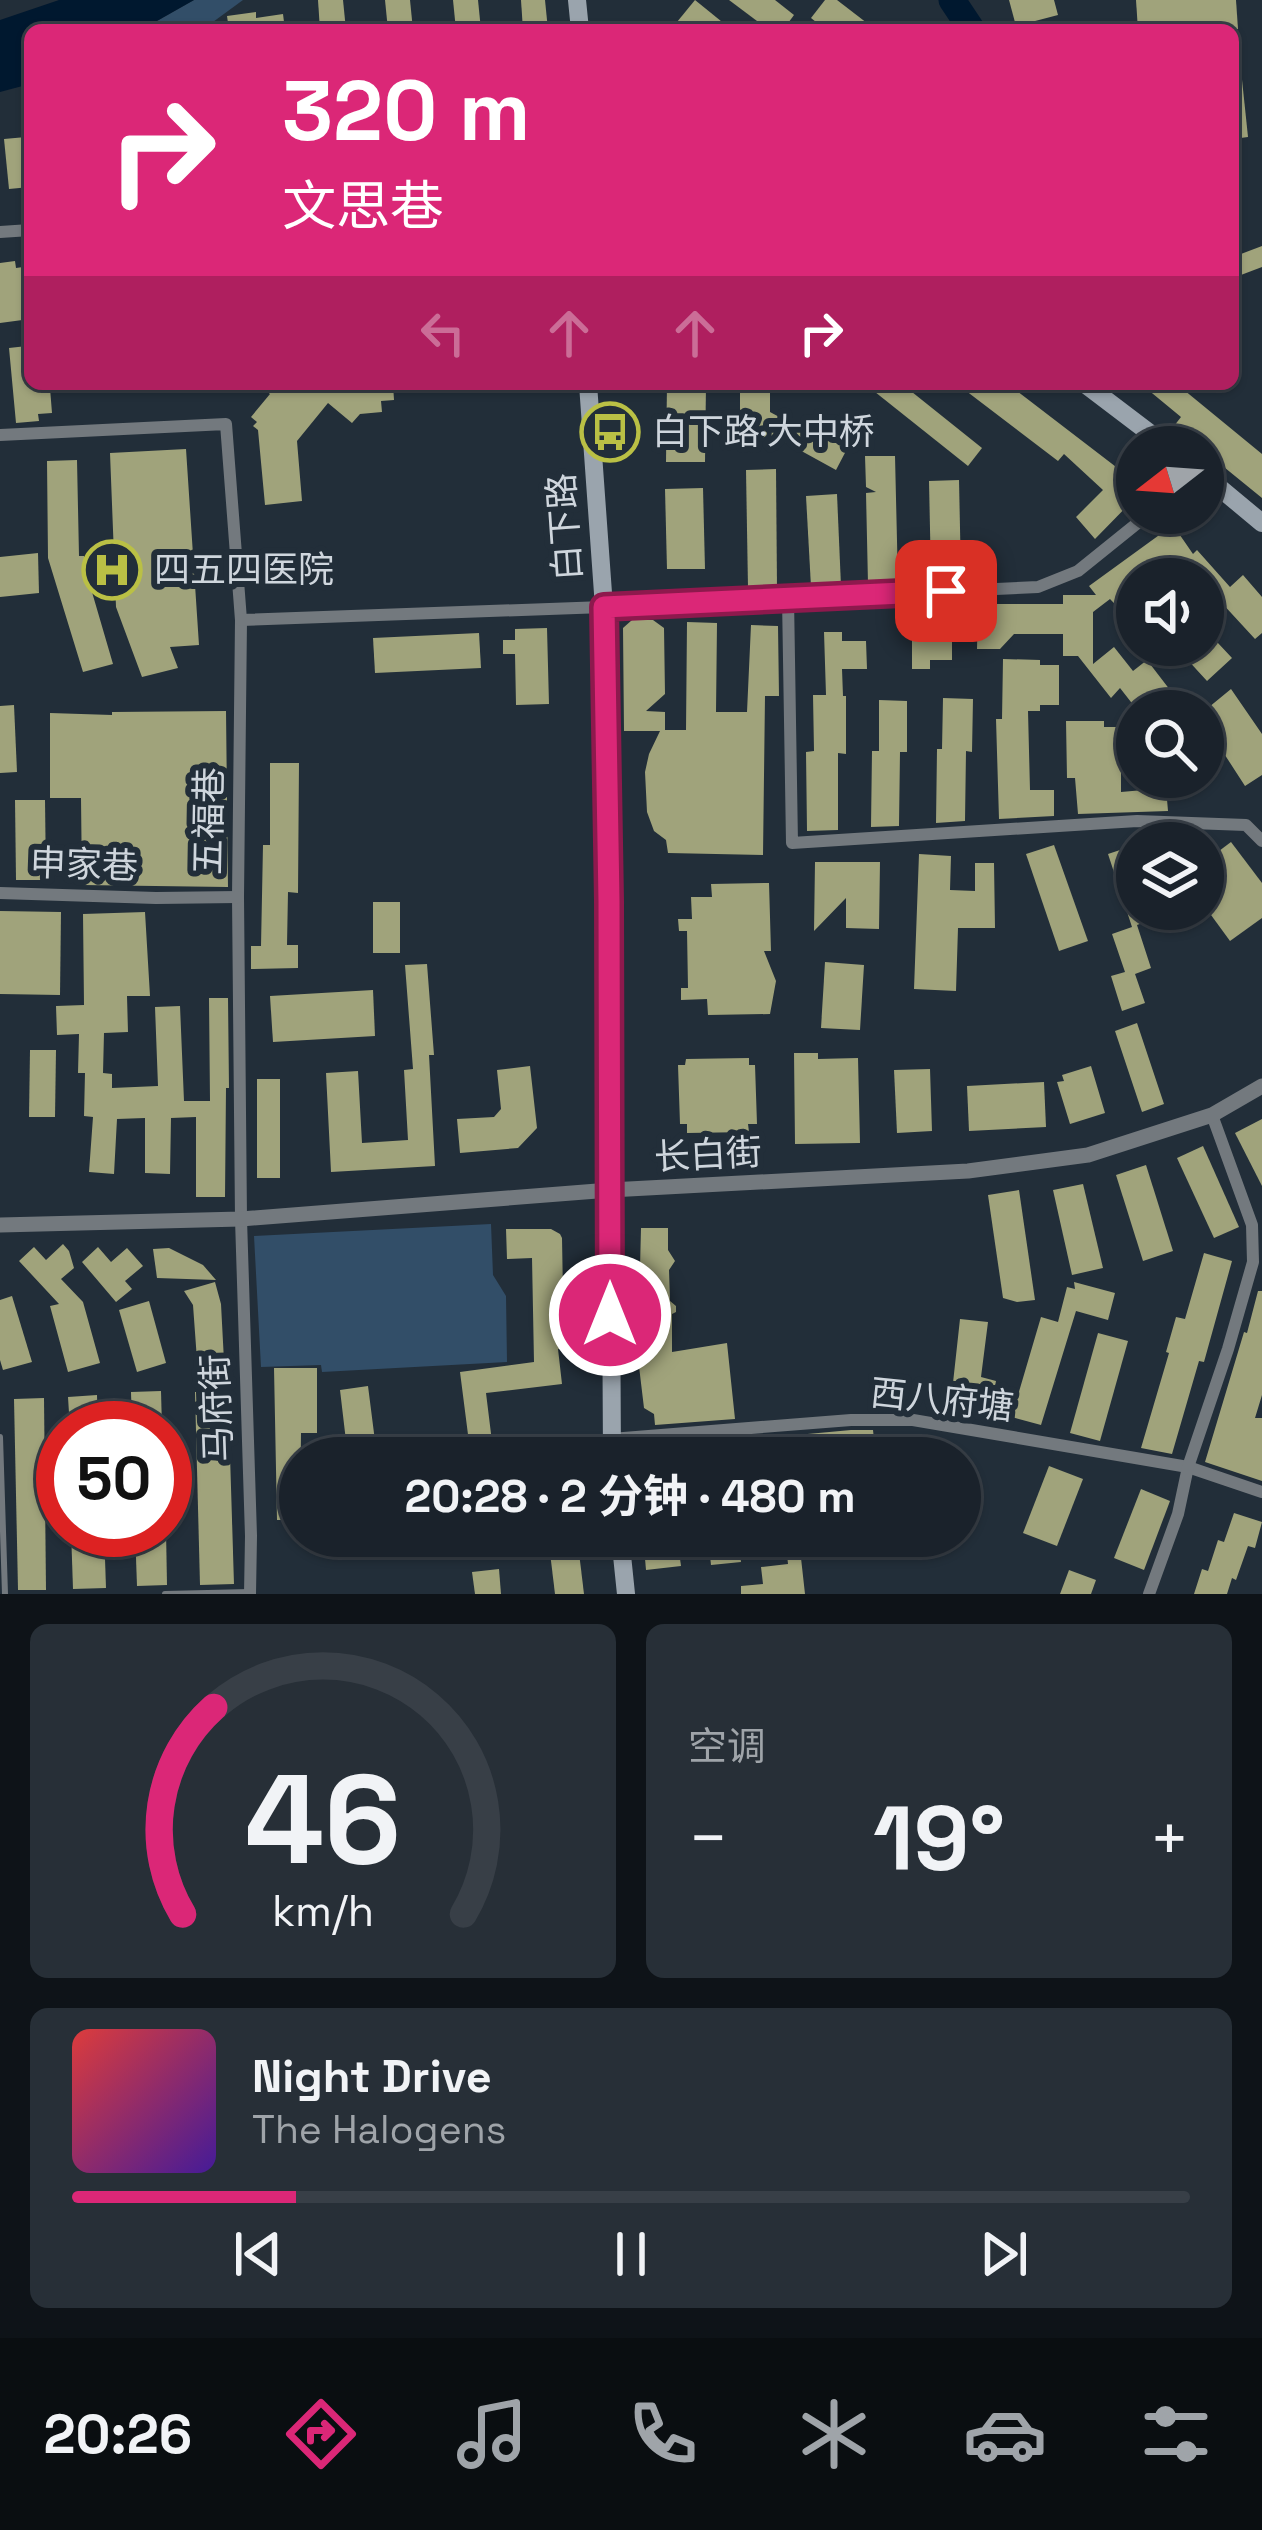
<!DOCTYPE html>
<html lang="zh">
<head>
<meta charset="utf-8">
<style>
	body { margin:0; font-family:"Space Grotesk","Noto Sans SC",sans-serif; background:#272f37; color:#f1f3f6; height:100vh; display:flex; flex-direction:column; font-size:45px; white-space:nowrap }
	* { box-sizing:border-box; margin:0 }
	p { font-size:39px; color:#9fa4a9 }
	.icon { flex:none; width:66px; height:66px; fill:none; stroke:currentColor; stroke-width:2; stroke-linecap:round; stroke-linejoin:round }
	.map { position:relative; height:1594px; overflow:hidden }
	.details { display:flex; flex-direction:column; gap:30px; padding:30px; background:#0e1318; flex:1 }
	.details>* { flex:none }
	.hud { position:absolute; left:24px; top:24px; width:1215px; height:366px; border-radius:18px; box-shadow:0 3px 9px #0004,0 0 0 3px #383f47; background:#db2777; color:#fff; overflow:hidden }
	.needle { width:78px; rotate:253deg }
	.fabs { position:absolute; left:1116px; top:426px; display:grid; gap:24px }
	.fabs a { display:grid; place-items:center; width:108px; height:108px; border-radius:50%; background:#1a222b; box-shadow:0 3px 9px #0004,0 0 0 3px #383f47; font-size:60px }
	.speed { position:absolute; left:36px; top:1401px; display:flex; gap:24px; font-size:60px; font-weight:700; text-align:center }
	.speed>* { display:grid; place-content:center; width:156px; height:156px; border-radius:50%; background:#1a222b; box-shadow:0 3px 9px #0004,0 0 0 3px #383f47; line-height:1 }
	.speed .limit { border:18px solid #d22; background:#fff; color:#111 }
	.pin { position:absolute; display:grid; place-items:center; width:102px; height:102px; color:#fff; margin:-51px; border-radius:24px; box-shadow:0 6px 18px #0006 }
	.me { position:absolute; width:132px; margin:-66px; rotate:0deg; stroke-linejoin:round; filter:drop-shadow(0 0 9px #0008) }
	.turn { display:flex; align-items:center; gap:42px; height:252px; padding:0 60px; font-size:54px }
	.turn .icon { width:156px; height:156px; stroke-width:2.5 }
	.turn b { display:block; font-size:84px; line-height:102px }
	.lanes { display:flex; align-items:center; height:114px; padding:0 60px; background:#0003; justify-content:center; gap:60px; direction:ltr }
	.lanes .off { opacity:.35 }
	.big { font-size:90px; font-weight:700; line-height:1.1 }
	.details .tile { flex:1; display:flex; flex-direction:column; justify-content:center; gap:18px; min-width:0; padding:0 42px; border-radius:18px; background:#272f37 }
	.details .dial { align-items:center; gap:0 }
	.dial svg { height:312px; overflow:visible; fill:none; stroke:#383f47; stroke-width:7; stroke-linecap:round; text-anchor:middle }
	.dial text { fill:#f1f3f6; stroke:none }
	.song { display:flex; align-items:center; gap:36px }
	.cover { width:144px; height:144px; border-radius:18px; background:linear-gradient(135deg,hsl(0 70% 55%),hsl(260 70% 35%)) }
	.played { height:12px; border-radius:6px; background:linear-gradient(90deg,#db2777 20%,#383f47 20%) }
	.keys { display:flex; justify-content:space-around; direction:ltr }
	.heat { display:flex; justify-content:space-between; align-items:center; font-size:66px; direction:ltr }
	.details .tiles { flex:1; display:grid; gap:30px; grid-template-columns:1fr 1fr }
	.tile:last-child { grid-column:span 2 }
	.trip { position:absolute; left:279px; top:1437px; width:702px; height:120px; border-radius:60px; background:#1a222b; box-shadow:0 3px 9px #0004,0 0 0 3px #383f47; font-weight:700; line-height:120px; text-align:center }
	.tab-bar { display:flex; height:192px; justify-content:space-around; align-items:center; background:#0a0e11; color:#9fa4a9 }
	.tab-bar .icon { width:84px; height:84px }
	.tab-bar .selected { color:#db2777 }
	.tab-bar b { font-size:54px; color:#f1f3f6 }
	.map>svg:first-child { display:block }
	.green { fill:#324e68 }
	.water { fill:#00182f }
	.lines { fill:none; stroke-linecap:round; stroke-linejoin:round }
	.river { stroke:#00182f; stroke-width:27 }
	.building { fill:#a0a37b }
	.service { stroke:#73797e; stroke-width:6 }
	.minor { stroke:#73797e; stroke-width:12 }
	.tertiary { stroke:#73797e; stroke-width:15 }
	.secondary { stroke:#9aa4ad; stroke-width:18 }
	.route-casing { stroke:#8e194d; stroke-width:30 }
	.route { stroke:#db2777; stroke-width:21 }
	.labels { text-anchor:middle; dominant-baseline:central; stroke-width:12; stroke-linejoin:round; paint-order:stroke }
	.poi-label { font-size:36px; fill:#cfd6dd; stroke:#222e39; text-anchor:start }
	.street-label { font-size:36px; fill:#cfd6dd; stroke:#222e39 }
</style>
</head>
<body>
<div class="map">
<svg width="1262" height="1594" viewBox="0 0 1262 1594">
	<rect width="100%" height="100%" fill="#222e39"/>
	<g class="green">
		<path d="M194,0H243L202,30H141Z"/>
		<path d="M491,1224L493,1275L506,1296L507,1362L322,1372L321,1365L261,1367L254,1236Z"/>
	</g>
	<path class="water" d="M59,0H194L141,30H30V84L0,92V20Z"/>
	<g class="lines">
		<path class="river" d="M952,0L972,30"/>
	</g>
	<g class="building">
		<path d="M318,0H343L346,30H320Z"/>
		<path d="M385,0H410L413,30H388Z"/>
		<path d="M453,0H478L481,30H456Z"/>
		<path d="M521,0H545L548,30H523Z"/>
		<path d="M695,0L732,30H687L677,22Z"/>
		<path d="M729,0H775L794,15L783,30H769Z"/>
		<path d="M825,0H837L876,30H826L811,18Z"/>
		<path d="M1009,0H1054L1058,15L1016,26Z"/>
		<path d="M1136,0H1236L1238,29L1138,30Z"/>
		<path d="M256,12V18L283,14L285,30H229L227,16Z"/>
		<path d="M1241,70L1248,137L1233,139V71Z"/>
		<path d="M26,137L30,187L9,189L4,139Z"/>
		<path d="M1262,246V267L1233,278V257Z"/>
		<path d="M15,261L16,268L30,266V319L0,323V263Z"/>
		<path d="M27,346L28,353H30V384H34V389L50,388L52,413L38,414L39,421L16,423L9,348Z"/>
		<path d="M258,384H393L394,400L381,401L382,412L360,414L352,423L328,403L297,441L302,501L265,505L258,430L253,426L257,422L251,417L270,394Z"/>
		<path d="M667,384H706L705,462H666Z"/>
		<path d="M740,384H770V412L796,426L798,422L847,449L836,470L776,437L773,444L745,428L740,420Z"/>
		<path d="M865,384H902L982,448L968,466Z"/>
		<path d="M957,384H1008L1137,483V496L1095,539L1076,517L1103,490L1064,454L1058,461Z"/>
		<path d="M1141,384H1188L1184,390L1262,454V498L1203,450V447L1174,426L1181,417Z"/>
		<path d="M186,449L199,645L170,647L178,668L142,677L116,607L110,453Z"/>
		<path d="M865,456H895L898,583L868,584L866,493L876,492L866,487Z"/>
		<path d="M77,460L79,556H84L87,575L113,664L83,672L48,558L47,461Z"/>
		<path d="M776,469L777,587L748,588L746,470Z"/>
		<path d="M959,480L961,576L931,577L929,481Z"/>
		<path d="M703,488L705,569H667L665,489Z"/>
		<path d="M837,494L841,586L811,587L806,496Z"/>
		<path d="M1173,525L1193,554L1197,550L1230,587L1243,575L1262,597V633L1255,639L1220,601L1203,617V579H1176L1160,561L1120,590L1137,614L1135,625L1110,599L1093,612V664L1114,647L1133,671L1147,660L1180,703L1169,711H1138L1120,688L1111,698L1078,656H1063V634H1014L1000,649H977L978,604H1063V595H1096L1089,586Z"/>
		<path d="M38,553L39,593L0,597V557Z"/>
		<path d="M632,620H653L664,628L665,694L646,711L665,712V730H686L687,622L717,623L716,712H747L751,625L778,626L779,696H765L763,855L668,853L666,840L654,831L647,812L645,772L649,754L660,731H624L623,628Z"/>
		<path d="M912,622L952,623V660H930V669H912Z"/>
		<path d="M1203,627L1232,658L1207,681L1174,645H1203Z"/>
		<path d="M547,628L549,704L516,705L515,654H503V640H515V629Z"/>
		<path d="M824,632H842V641H866L867,669H842L843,696H846V754L838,753V830L807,831L806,752L814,751L813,695H826Z"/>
		<path d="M479,633L481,668L375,673L373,638Z"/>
		<path d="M1003,659L1040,660V665H1059V705H1040V711H1028L1030,790H1054V816L999,819L996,719H1002Z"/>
		<path d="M1231,689L1262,734V775L1245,786L1223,752L1203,764V712Z"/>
		<path d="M943,698L973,699L972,752L966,751L965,821L936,823L937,749H942Z"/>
		<path d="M879,700L907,701V752H900L899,826L871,827L872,751H879Z"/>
		<path d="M14,705L17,772L0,773V706Z"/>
		<path d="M226,711L228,887L82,885L81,798H50V713L112,715V712Z"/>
		<path d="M1066,721H1104V727H1121V792L1166,788L1168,811L1078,814L1075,778H1067Z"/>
		<path d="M270,763H299L298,893L288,892L287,945H298V968L251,969V946H261L263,845H270Z"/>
		<path d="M15,800H45L46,880H16Z"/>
		<path d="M1231,842L1262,883V918L1230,941L1203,904V863Z"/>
		<path d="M1054,845L1088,941L1059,951L1026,854Z"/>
		<path d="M1132,846L1137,862V909H1153L1156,918L1137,925L1151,968L1135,974L1145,1003L1122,1011L1111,976L1125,972L1112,934L1132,927L1108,854Z"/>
		<path d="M919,854L951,856L950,890L975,891V863H994L995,928H958L956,991L914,989Z"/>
		<path d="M815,862H880L879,929L846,928V898L814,931Z"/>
		<path d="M769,883L771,951H764L776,981L770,1014L708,1015L707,999L681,1000V988H688L687,931H679L678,919H692L691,897H712L711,884Z"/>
		<rect x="373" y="902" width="27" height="51"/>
		<path d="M0,911L61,912L60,995L0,994Z"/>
		<path d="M145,912L150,996H127L128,1032L104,1033L103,1073L112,1074V1088L158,1086L155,1007L180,1006L184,1101H210L209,998H228L229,1088H226L225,1197H196V1117L171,1118L170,1174L145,1173V1118L117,1119L114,1174L89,1172L93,1117L84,1116L85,1073H78L79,1034L57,1035L56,1006L84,1005L83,914Z"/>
		<path d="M825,962L864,965L860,1030L821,1028Z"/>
		<path d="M427,964L434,1055H429L435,1166L331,1172L326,1073L358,1071L362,1143L408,1140L404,1070L413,1069L405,965Z"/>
		<path d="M373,990L375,1036L273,1042L270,996Z"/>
		<path d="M1137,1023L1164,1104L1142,1112L1115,1031Z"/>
		<path d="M30,1050H56L55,1117H29Z"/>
		<path d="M794,1053H818V1059L858,1058L860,1143L795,1144Z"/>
		<path d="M749,1058V1065H755L757,1124H748L749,1132L687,1133V1124H680L678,1065H685L686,1059Z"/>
		<path d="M530,1066L537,1128L518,1148L460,1153L457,1119L494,1117L501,1109L497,1070Z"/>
		<path d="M1091,1066L1105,1113L1070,1124L1057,1082L1064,1081L1062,1075Z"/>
		<path d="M930,1069L932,1131L897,1133L894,1070Z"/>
		<rect x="257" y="1079" width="23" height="99"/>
		<path d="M1044,1082L1046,1127L969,1131L967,1086Z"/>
		<path d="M1262,1119V1186L1235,1133Z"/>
		<path d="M1203,1146L1239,1227L1214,1238L1177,1158Z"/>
		<path d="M1146,1165L1173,1251L1143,1261L1116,1175Z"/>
		<path d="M1083,1184L1103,1268L1072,1275L1053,1190Z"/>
		<path d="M1019,1190L1035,1300L1017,1302L1003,1298L988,1195Z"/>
		<path d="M641,1228H668V1250L675,1261L669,1270L670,1301L676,1306V1312L672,1314V1352L727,1343L735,1419L655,1425L654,1414L644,1408L638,1358L642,1357L641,1302H647L646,1268H640Z"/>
		<path d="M506,1229H551L560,1234L562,1238L564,1349H558L562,1384L486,1393L494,1458H471L460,1372L534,1362L532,1258L507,1259Z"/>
		<path d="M63,1244L69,1251L74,1268L61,1279L83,1302L100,1363L68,1372L50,1306L59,1304L19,1261L34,1247L46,1260Z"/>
		<path d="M98,1247L111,1262L127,1248L143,1266L125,1281L132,1289L116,1302L82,1262Z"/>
		<path d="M169,1248L203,1265L216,1280L157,1278L153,1249Z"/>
		<path d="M1204,1253L1232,1261L1204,1362L1199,1361L1172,1454L1141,1448L1169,1353L1166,1352L1176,1317L1185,1319Z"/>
		<path d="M215,1282L221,1304L224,1361L197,1360L193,1305L184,1291Z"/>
		<path d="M1074,1282L1115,1293L1108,1320L1076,1311L1041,1425L951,1401L960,1319L988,1322L981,1377L996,1381L995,1386L1018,1395L1041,1317L1058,1322L1067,1287L1075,1289Z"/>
		<path d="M1258,1291H1262V1395L1255,1418H1262V1481L1205,1462L1244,1332L1247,1333Z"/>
		<path d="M12,1296L32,1362L3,1370L0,1360V1300Z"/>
		<path d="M149,1301L166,1363L137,1372L119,1310Z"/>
		<path d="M1098,1333L1128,1341L1100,1441L1070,1433Z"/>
		<path d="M274,1368H317V1433H301L300,1520H277Z"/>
		<path d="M368,1386L375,1441L384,1440L385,1458H348L340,1390Z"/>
		<path d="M161,1391L162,1428H132L131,1392Z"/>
		<path d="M228,1391L234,1584L200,1585L195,1392Z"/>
		<path d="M97,1395L98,1428H70L68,1397Z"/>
		<path d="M44,1398L46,1590H18L14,1399Z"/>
		<path d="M851,1430H873L876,1458H847L846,1454L777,1458L775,1437Z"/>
		<path d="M728,1440L730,1458H699L698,1443Z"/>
		<path d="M1049,1466L1083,1479L1057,1546L1023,1533Z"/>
		<path d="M1141,1489L1170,1501L1144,1570L1114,1558Z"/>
		<path d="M1234,1513L1262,1522L1255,1548L1248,1546L1236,1580L1232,1578L1227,1594H1194L1202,1569L1208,1571L1218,1540L1224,1542Z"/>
		<path d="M71,1530H104L106,1588L73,1589Z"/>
		<path d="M135,1530H166L167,1585L137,1586Z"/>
		<path d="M548,1536H577L584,1594H555Z"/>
		<path d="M643,1536H677L681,1566L646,1570Z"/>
		<path d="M708,1536H738L741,1562L711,1565Z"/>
		<path d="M785,1536H815L817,1547L800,1549L805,1594H741V1586L763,1584L761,1567L788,1564Z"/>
		<path d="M499,1569L501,1594H475L472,1572Z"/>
		<path d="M1069,1570L1096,1580L1091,1594H1060Z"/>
	</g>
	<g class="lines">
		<g class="service">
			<path d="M0,1437L5,1594"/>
			<path d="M165,1594L250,1592"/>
		</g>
		<g class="minor">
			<path d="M0,232L30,230"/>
			<path d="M0,435L226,424L241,620L238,897L241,1219L251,1536L250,1594"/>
			<path d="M788,598L792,843L1137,821L1246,825L1262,841"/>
			<path d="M241,620L604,607L1038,587L1078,571L1150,513"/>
			<path d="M0,893L156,898L238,897"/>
			<path d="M611,1439L851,1420H913L1188,1467L1262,1492"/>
			<path d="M1149,1594L1178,1514L1188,1467L1228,1349L1253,1262L1252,1225L1212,1115"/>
		</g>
		<path class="tertiary" d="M0,1225L241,1219L610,1190L968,1171L1088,1155L1212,1115L1262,1086"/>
		<g class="secondary">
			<path d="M577,0L580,30"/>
			<path d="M588,384L604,607L609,901L612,1458"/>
			<path d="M1085,384L1168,447"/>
			<path d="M1203,474L1262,523"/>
			<path d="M620,1536L626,1594"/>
		</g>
	</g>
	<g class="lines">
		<defs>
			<path id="route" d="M610,1315L609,901L604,607L946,591"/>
		</defs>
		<use href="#route" class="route-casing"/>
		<use href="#route" class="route"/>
	</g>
	<defs>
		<symbol id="bus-ring" viewBox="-11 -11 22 22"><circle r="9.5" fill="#222e39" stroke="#bac045" stroke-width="1.5"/><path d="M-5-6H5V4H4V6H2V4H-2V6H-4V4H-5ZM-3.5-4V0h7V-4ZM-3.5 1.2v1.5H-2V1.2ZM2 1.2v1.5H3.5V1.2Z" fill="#bac045"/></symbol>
		<symbol id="hospital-ring" viewBox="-11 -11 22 22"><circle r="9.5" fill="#222e39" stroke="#bac045" stroke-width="1.5"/><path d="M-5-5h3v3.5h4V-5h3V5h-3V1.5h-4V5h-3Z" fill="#bac045"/></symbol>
	</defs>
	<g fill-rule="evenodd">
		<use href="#bus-ring" x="577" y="399" width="66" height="66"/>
		<use href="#hospital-ring" x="79" y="537" width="66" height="66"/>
	</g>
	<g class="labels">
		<g class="poi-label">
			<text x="652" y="432">白下路·大中桥</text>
			<text x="154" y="570">四五四医院</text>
		</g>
		<g class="street-label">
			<text transform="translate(565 527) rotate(-94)">白下路</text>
			<text transform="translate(209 821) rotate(-89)">五福巷</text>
			<text transform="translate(84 865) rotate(2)">申家巷</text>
			<text transform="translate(708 1155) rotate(-3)">长白街</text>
			<text transform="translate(942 1400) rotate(6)">西八府塘</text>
			<text transform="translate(217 1408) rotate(-92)">马府街</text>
		</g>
	</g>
</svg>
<div class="fabs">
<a><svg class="needle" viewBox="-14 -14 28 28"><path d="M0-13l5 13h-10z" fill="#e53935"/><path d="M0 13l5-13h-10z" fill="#9fa4a9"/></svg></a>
<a><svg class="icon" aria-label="sound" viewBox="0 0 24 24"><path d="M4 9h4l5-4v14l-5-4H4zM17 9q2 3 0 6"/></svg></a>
<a><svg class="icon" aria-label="search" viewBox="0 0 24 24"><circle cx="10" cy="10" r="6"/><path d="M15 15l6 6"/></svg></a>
<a><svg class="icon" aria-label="layers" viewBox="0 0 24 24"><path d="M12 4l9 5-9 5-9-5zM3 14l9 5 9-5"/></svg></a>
</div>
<div class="speed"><div class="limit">50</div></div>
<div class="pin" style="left:946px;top:591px;background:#d93025"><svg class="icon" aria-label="arrive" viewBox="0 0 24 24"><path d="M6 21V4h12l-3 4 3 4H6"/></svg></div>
<svg class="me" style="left:610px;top:1315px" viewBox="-20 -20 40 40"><circle r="17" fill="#db2777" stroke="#fff" stroke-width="3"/><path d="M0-11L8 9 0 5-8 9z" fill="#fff"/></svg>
<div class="trip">20:28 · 2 分钟 · 480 m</div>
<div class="hud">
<div class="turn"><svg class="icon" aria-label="right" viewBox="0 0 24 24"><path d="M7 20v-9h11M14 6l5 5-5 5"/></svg><div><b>320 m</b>文思巷</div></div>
<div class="lanes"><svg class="icon off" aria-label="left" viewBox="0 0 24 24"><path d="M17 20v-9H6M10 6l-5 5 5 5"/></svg><svg class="icon off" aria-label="ahead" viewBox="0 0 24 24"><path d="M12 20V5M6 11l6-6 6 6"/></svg><svg class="icon off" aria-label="ahead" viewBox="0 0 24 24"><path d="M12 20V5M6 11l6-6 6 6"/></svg><svg class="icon" aria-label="right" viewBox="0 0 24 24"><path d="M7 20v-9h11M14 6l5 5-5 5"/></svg></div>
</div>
</div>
<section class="details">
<div class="tiles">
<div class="tile dial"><svg viewBox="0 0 100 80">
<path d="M14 69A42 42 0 1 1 86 69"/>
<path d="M14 69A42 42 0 0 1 22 16" stroke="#db2777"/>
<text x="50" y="56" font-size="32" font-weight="700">46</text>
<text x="50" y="72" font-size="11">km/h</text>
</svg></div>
<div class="tile"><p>空调</p>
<div class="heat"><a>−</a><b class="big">19°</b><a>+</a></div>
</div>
<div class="tile">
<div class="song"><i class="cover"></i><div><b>Night Drive</b><p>The Halogens</p></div></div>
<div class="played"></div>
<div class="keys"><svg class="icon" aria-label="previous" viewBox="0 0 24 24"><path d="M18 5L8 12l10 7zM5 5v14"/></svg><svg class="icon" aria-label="pause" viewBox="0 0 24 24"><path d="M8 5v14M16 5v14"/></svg><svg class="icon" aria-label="next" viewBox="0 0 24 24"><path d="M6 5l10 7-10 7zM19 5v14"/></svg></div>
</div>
</div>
</section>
<nav class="tab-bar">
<b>20:26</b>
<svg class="icon selected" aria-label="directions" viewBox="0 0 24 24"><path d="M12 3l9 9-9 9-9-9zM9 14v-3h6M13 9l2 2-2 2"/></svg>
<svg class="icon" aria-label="music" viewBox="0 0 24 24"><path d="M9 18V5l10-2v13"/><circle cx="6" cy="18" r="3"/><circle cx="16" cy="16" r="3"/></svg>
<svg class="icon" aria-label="phone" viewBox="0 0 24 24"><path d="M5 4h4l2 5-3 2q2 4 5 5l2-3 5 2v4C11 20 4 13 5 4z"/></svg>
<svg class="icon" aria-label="climate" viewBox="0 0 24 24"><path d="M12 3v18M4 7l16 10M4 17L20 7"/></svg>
<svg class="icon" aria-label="car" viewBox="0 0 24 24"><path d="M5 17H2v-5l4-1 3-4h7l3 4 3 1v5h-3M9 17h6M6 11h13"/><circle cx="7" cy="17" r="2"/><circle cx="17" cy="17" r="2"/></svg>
<svg class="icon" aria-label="filters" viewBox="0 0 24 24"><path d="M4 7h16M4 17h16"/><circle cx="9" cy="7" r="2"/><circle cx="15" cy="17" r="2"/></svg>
</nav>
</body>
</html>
